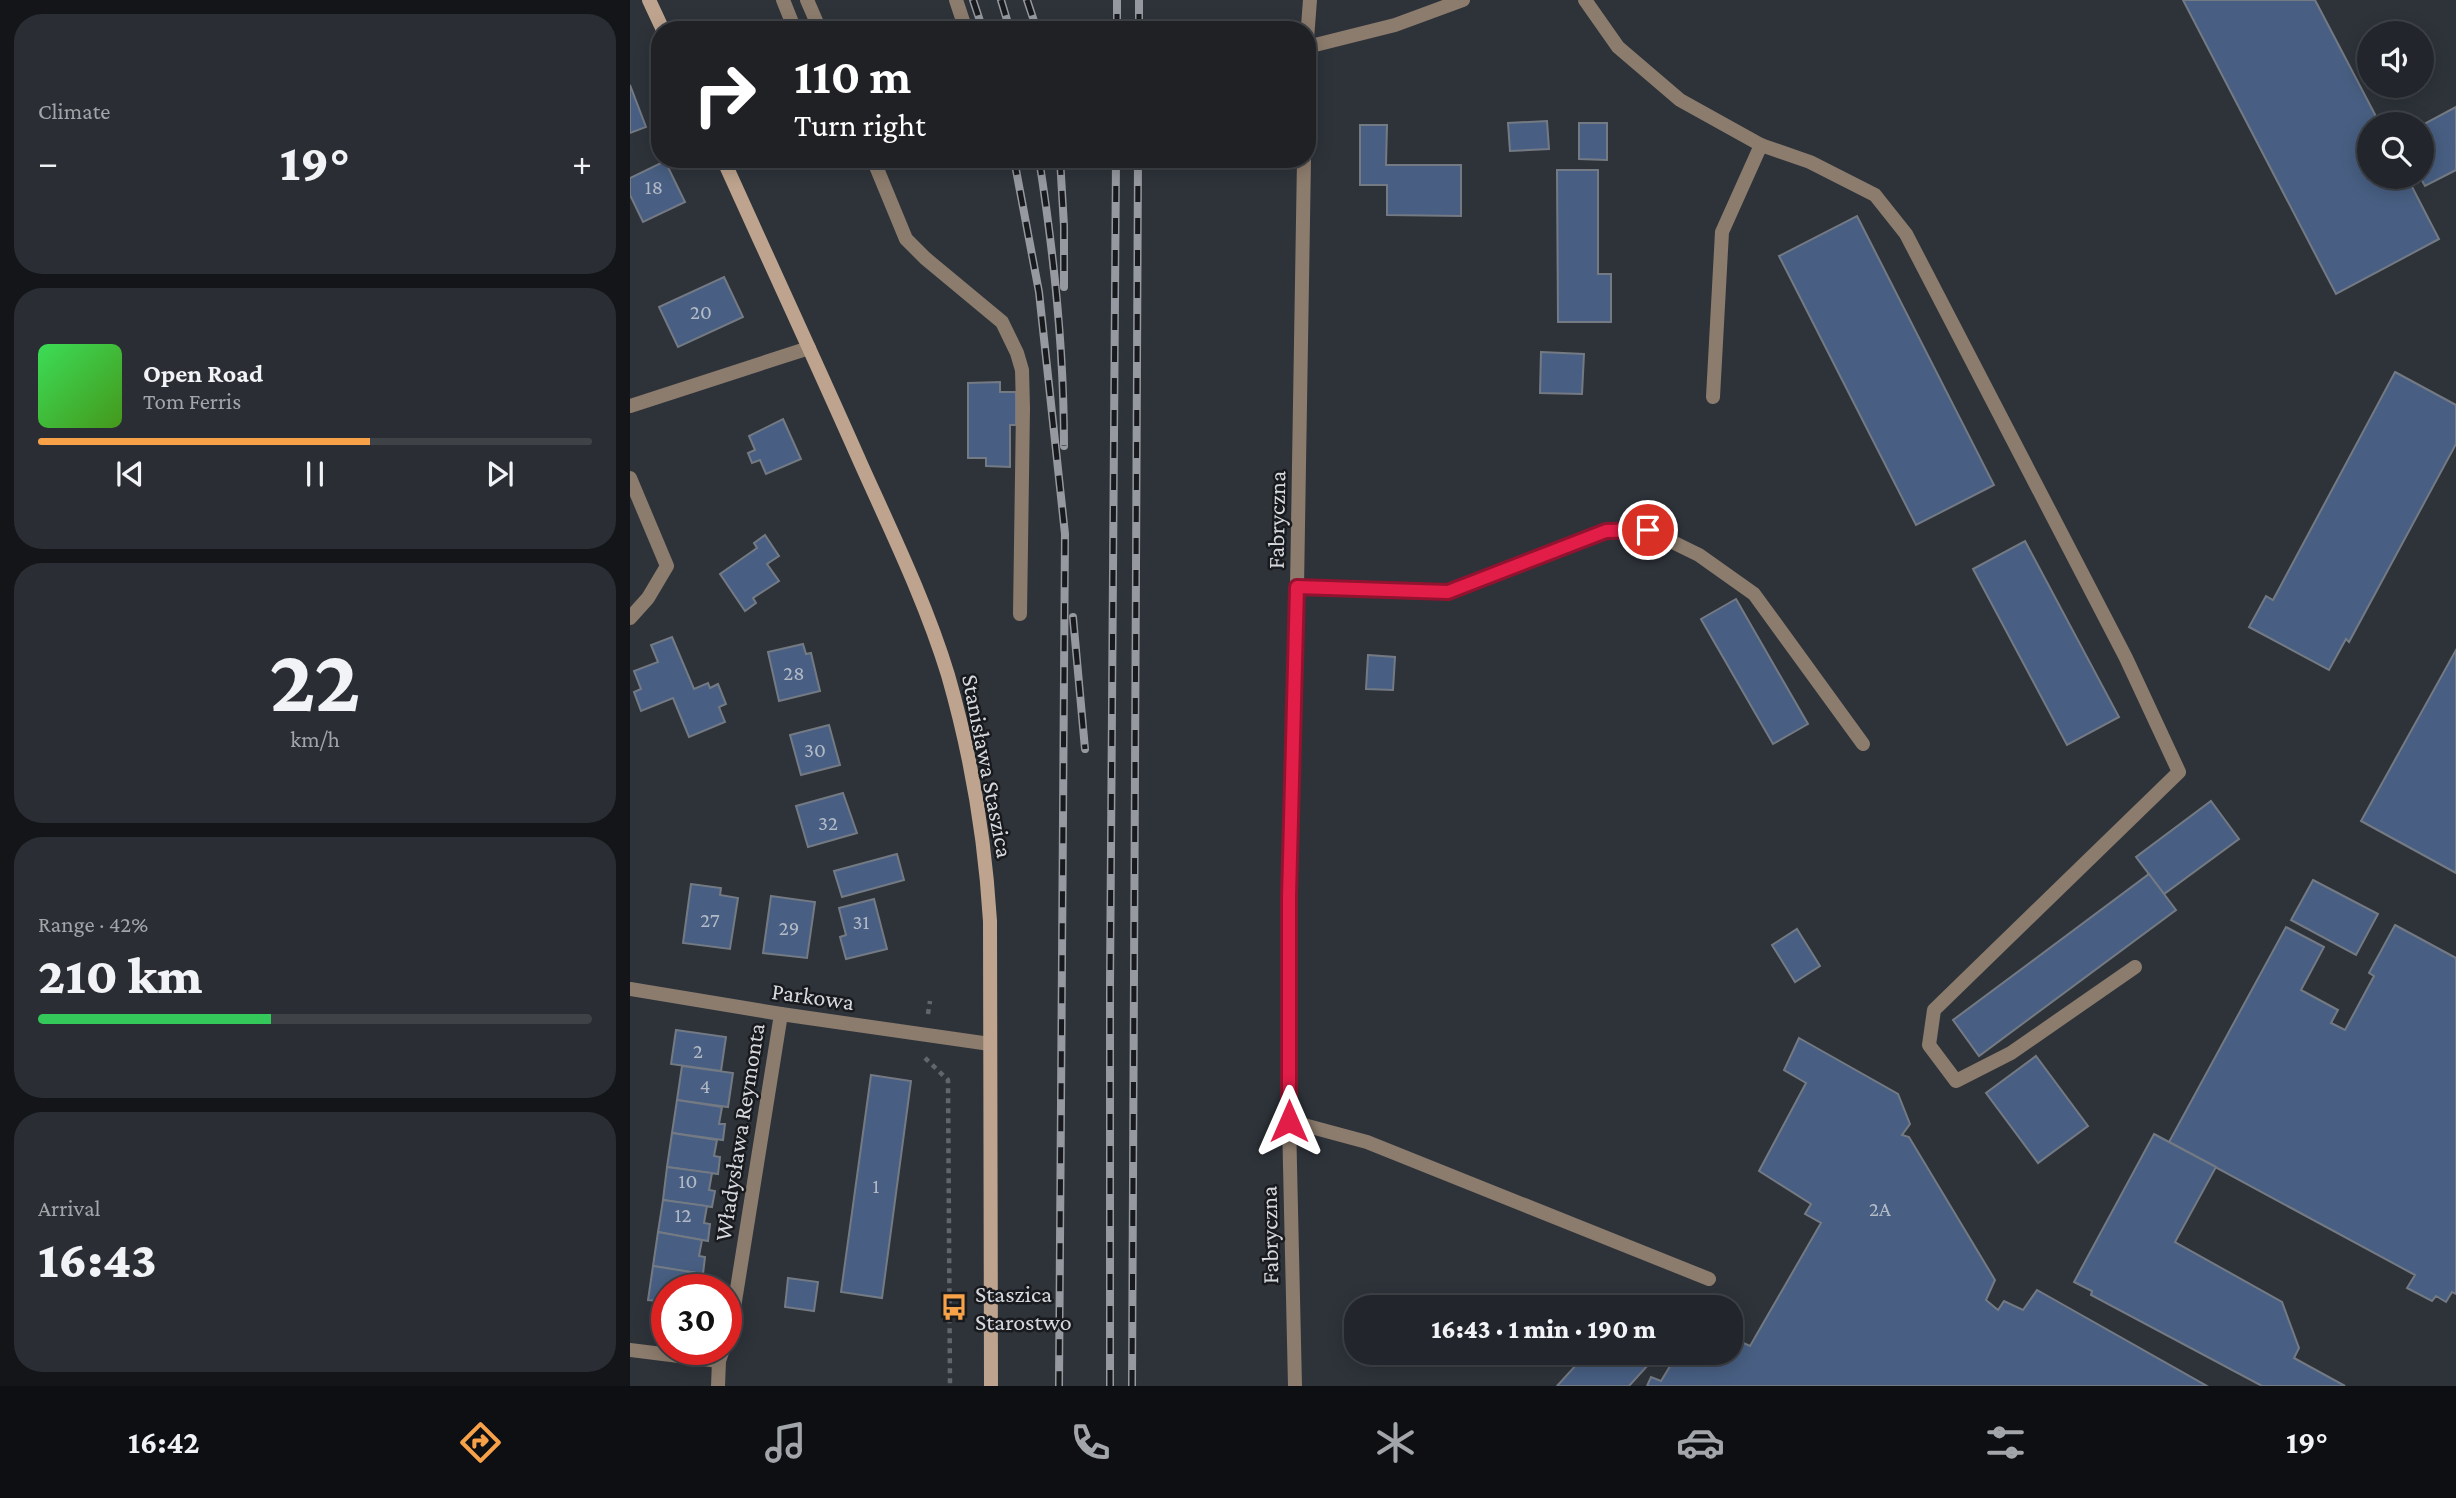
<!DOCTYPE html>
<html lang="en">
<head>
<meta charset="utf-8">
<style>
	body { margin:0; font-family:"Crimson Pro",serif; background:#2a2e34; color:#f1f3f6; height:100vh; display:flex; flex-direction:column; font-size:26px; white-space:nowrap }
	* { box-sizing:border-box; margin:0 }
	p { font-size:23px; color:#a2a5a9 }
	.icon { flex:none; width:38px; height:38px; fill:none; stroke:currentColor; stroke-width:2; stroke-linecap:round; stroke-linejoin:round }
	.map { position:relative; flex:1; overflow:hidden }
	.panel { display:flex; flex-direction:column; gap:14px; padding:14px; background:#131518; width:630px }
	.panel>* { flex:none }
	.guide { position:absolute; left:21px; top:21px; width:665px; height:147px; border-radius:28px; box-shadow:0 4px 18px #0003,0 0 0 2px #3f4348; background:#202124; color:#fff; overflow:hidden }
	.tools { position:absolute; left:1727px; top:21px; display:grid; gap:14px }
	.tools a { display:grid; place-items:center; width:77px; height:77px; border-radius:50%; background:#22262c; box-shadow:0 4px 18px #0003,0 0 0 2px #3f4348; font-size:35px }
	.speed { position:absolute; left:21px; top:1274px; display:flex; gap:14px; font-size:35px; font-weight:700; text-align:center }
	.speed>* { display:grid; place-content:center; width:91px; height:91px; border-radius:50%; background:#22262c; box-shadow:0 4px 18px #0003,0 0 0 2px #3f4348; line-height:1 }
	.speed .limit { border:10px solid #d22; background:#fff; color:#111 }
	.pin { position:absolute; display:grid; place-items:center; width:60px; height:60px; color:#fff; margin:-30px; border:4px solid #fff; border-radius:50%; box-shadow:0 2px 7px #0007 }
	.me { position:absolute; width:77px; margin:-38px; rotate:0deg; stroke-linejoin:round; filter:drop-shadow(0 0 5px #0008) }
	.turn { display:flex; align-items:center; gap:24px; height:147px; padding:0 28px; font-size:32px }
	.turn .icon { width:91px; height:91px; stroke-width:2.5 }
	.turn b { display:block; font-size:49px; line-height:60px }
	.big { font-size:52px; font-weight:800; line-height:1.1 }
	.panel .widget { flex:1; display:flex; flex-direction:column; justify-content:center; gap:10px; min-width:0; padding:0 24px; border-radius:28px; background:#2a2e34 }
	.panel .dial { align-items:center; gap:0 }
	.dial b { font-size:91px; line-height:1 }
	.song { display:flex; align-items:center; gap:21px }
	.cover { width:84px; height:84px; border-radius:10px; background:linear-gradient(135deg,hsl(130 70% 55%),hsl(100 70% 35%)) }
	.played { height:7px; border-radius:4px; background:linear-gradient(90deg,#f7a149 60%,#3f4348 60%) }
	.keys { display:flex; justify-content:space-around; direction:ltr }
	.heat { display:flex; justify-content:space-between; align-items:center; font-size:38px; direction:ltr }
	.charge { height:10px; border-radius:5px; background:linear-gradient(90deg,#34c759 42%,#3f4348 0) }
	.trip { position:absolute; left:714px; top:1295px; width:399px; height:70px; border-radius:28px; background:#22262c; box-shadow:0 4px 18px #0003,0 0 0 2px #3f4348; font-weight:800; line-height:70px; text-align:center }
	.dock { display:flex; height:112px; justify-content:space-around; align-items:center; background:#0e0f12; color:#a2a5a9 }
	.dock .icon { width:49px; height:49px }
	.dock .active { color:#f7a149 }
	.dock b { font-size:32px; color:#f1f3f6 }
	main { display:flex; flex:1; min-height:0 }
	.map>svg:first-child { display:block }
	.building { fill:#485f83; stroke:#747a83; stroke-width:2 }
	.lines { fill:none; stroke-linecap:round; stroke-linejoin:round }
	.path { stroke:#61666c; stroke-width:4.5; stroke-dasharray:5 5; stroke-linecap:butt }
	.lane { stroke:#8c7c6d; stroke-width:14 }
	.street { stroke:#8c7c6d; stroke-width:14 }
	.secondary { stroke:#bea48e; stroke-width:14 }
	.rail-casing { stroke:#969aa0; stroke-width:8 }
	.rail { stroke:#181a1e; stroke-width:5; stroke-dasharray:16; stroke-linecap:butt }
	.route-casing { stroke:#92132f; stroke-width:18 }
	.route { stroke:#e11d48; stroke-width:12 }
	.labels { text-anchor:middle; dominant-baseline:central; stroke-width:5; stroke-linejoin:round; paint-order:stroke }
	.number-label { font-size:21px; fill:#b2bac6 }
	.street-label { font-size:24px; fill:#d5d8dd; stroke:#181a1e }
	.poi-label { font-size:24px; fill:#d5d8dd; stroke:#181a1e; text-anchor:start }
</style>
</head>
<body>
<main>
<section class="panel">
<div class="widget"><p>Climate</p>
<div class="heat"><a>−</a><b class="big">19°</b><a>+</a></div>
</div>
<div class="widget">
<div class="song"><i class="cover"></i><div><b>Open Road</b><p>Tom Ferris</p></div></div>
<div class="played"></div>
<div class="keys"><svg class="icon" aria-label="previous" viewBox="0 0 24 24"><path d="M18 5L8 12l10 7zM5 5v14"/></svg><svg class="icon" aria-label="pause" viewBox="0 0 24 24"><path d="M8 5v14M16 5v14"/></svg><svg class="icon" aria-label="next" viewBox="0 0 24 24"><path d="M6 5l10 7-10 7zM19 5v14"/></svg></div>
</div>
<div class="widget dial"><b>22</b><p>km/h</p></div>
<div class="widget"><p>Range · 42%</p><b class="big">210 km</b><div class="charge"></div></div>
<div class="widget"><p>Arrival</p><b class="big">16:43</b></div>
</section>
<div class="map">
<svg width="1826" height="1386" viewBox="0 0 1826 1386">
	<rect width="100%" height="100%" fill="#2e333a"/>
	<g class="building">
		<path d="M1553,0H1685L1750,124H1740V177H1777L1809,239L1706,294Z"/>
		<path d="M0,85L16,127L0,133Z"/>
		<path d="M1826,107V170L1795,186L1790,177L1792,125Z"/>
		<path d="M917,121L919,149L880,151L878,123Z"/>
		<path d="M949,123H977V160L949,159Z"/>
		<path d="M730,125H757L756,165H831V216L757,215V185H730Z"/>
		<path d="M35,161L55,202L13,222L0,195V178Z"/>
		<path d="M927,170H968V274H981V322H928Z"/>
		<path d="M1227,216L1364,485L1286,525L1149,256Z"/>
		<path d="M94,277L113,317L48,347L29,307Z"/>
		<path d="M911,352L954,354L952,394L910,393Z"/>
		<path d="M1765,372L1826,405V444L1719,642L1716,639L1699,670L1619,627L1636,596L1643,600Z"/>
		<path d="M370,382V392H386V425H380V467L356,466V458H338V383Z"/>
		<path d="M153,419L171,459L136,474L130,460L122,463L118,453L125,450L119,436Z"/>
		<path d="M135,535L149,556L137,564L149,581L123,598L126,603L115,611L90,574L127,548L124,543Z"/>
		<path d="M1395,541L1489,717L1437,745L1343,569Z"/>
		<path d="M1106,599L1178,724L1143,744L1071,619Z"/>
		<path d="M42,637L64,689L78,683L80,688L88,684L96,704L89,707L95,722L59,737L43,698L11,711L4,692L11,689L4,671L28,662L21,645Z"/>
		<path d="M173,644L176,654L181,653L190,691L149,701L138,652Z"/>
		<path d="M1826,650V873L1731,821Z"/>
		<path d="M738,655L765,657L763,690L736,689Z"/>
		<path d="M199,725L210,765L171,775L160,735Z"/>
		<path d="M213,793L227,833L178,847L166,806Z"/>
		<path d="M1581,801L1609,839L1534,894L1506,857Z"/>
		<path d="M267,854L274,880L212,897L204,871Z"/>
		<path d="M1519,874L1546,910L1349,1056L1323,1020Z"/>
		<path d="M1683,880L1748,914L1726,955L1661,920Z"/>
		<path d="M61,884L91,888L90,895L108,898L100,949L53,943Z"/>
		<path d="M141,896L185,902L177,958L133,953Z"/>
		<path d="M244,899L257,949L216,959L210,937L216,935L209,908Z"/>
		<path d="M1765,925L1826,958V1294L1822,1292L1816,1302L1806,1296L1802,1301L1777,1288L1785,1275L1539,1142L1656,927L1694,947L1671,990L1708,1010L1701,1023L1715,1030L1744,976L1739,973Z"/>
		<path d="M1167,929L1190,966L1165,982L1142,945Z"/>
		<path d="M46,1030L96,1037L91,1071L41,1064Z"/>
		<path d="M1169,1038L1268,1094L1280,1124L1272,1135L1279,1137L1365,1280L1356,1300L1368,1310L1374,1301L1393,1310L1407,1290L1577,1386H1017L1021,1377L1031,1381L1048,1353H1101V1337L1120,1346L1191,1223L1175,1214L1181,1204L1129,1171L1176,1083L1154,1070Z"/>
		<path d="M1406,1056L1458,1126L1408,1163L1356,1093Z"/>
		<path d="M52,1066L103,1073L98,1107L47,1100Z"/>
		<path d="M241,1075L281,1081L252,1298L211,1292Z"/>
		<path d="M47,1100L92,1107L89,1124H95L93,1140L42,1133Z"/>
		<path d="M42,1133L87,1140L84,1156L90,1157L88,1174L37,1167Z"/>
		<path d="M1524,1134L1586,1167L1545,1242L1652,1302L1669,1348L1664,1358L1715,1386H1632L1461,1295L1462,1291L1444,1282Z"/>
		<path d="M37,1167L82,1173L79,1190L85,1191L82,1207L33,1200Z"/>
		<path d="M33,1200L77,1206L74,1223L80,1224L78,1241L28,1232Z"/>
		<path d="M28,1232L72,1240L69,1256L75,1257L73,1274L23,1266Z"/>
		<path d="M23,1266L67,1273L64,1289L66,1290H37V1302L18,1300Z"/>
		<path d="M158,1278L188,1282L184,1311L155,1307Z"/>
		<path d="M1010,1296L1022,1307H999Z"/>
		<path d="M957,1353H1029L999,1386H927Z"/>
	</g>
	<g class="lines">
		<g class="path">
			<path d="M298,1014L300,1001"/>
			<path d="M295,1058L318,1080L320,1386"/>
		</g>
		<g class="lane">
			<path d="M153,0L165,30"/>
			<path d="M177,0L190,30"/>
			<path d="M326,0L336,30"/>
			<path d="M955,0L988,47L1050,100L1131,145L1180,162L1245,195L1276,234L1496,658L1549,772L1304,1010L1299,1045L1326,1081L1381,1053L1505,967"/>
			<path d="M677,47L765,25L833,0"/>
			<path d="M243,159L276,239L295,258L372,322L387,353L392,370L393,408L390,614"/>
			<path d="M1083,397L1092,232L1131,145"/>
			<path d="M667,587L819,592L976,531L1018,530L1069,555L1124,594L1233,744"/>
			<path d="M659,1121L737,1142L1079,1279"/>
		</g>
		<g class="street">
			<path d="M677,39L680,0"/>
			<path d="M0,406L179,348"/>
			<path d="M0,478L37,566L18,598L0,618"/>
			<path d="M0,989L151,1014L360,1044"/>
			<path d="M96,1339L102,1320L151,1014"/>
			<path d="M0,1350L89,1361"/>
			<path d="M88,1386L89,1361L93,1349"/>
			<path d="M665,1386L659,1121V897L667,587L674,159"/>
		</g>
		<g class="secondary">
			<path d="M19,0L33,30"/>
			<path d="M93,159C139,261 186,362 231,464C262,533 296,603 318,675C341,755 355,838 360,921L361,1386"/>
		</g>
		<defs>
			<g id="rail">
				<path d="M343,0L353,30"/>
				<path d="M371,0L380,30"/>
				<path d="M397,0L407,30"/>
				<path d="M487,30V0"/>
				<path d="M509,30V0"/>
				<path d="M384,159L409,292L435,534L429,1386"/>
				<path d="M409,159C424,254 434,349 434,446"/>
				<path d="M430,159L434,226V287"/>
				<path d="M443,617L455,749"/>
				<path d="M480,1386V985L486,159"/>
				<path d="M502,1386L508,159"/>
			</g>
		</defs>
		<use href="#rail" class="rail-casing"/>
		<use href="#rail" class="rail"/>
	</g>
	<g class="lines">
		<defs>
			<path id="route" d="M659,1121V897L667,587L818,592L976,531L1018,530"/>
		</defs>
		<use href="#route" class="route-casing"/>
		<use href="#route" class="route"/>
	</g>
	<defs>
		<symbol id="bus-bare" viewBox="-9 -9 18 18"><path d="M-5-6H5V4H4V6H2V4H-2V6H-4V4H-5ZM-3.5-4V0h7V-4ZM-3.5 1.2v1.5H-2V1.2ZM2 1.2v1.5H3.5V1.2Z" fill="#f7a149" stroke="#181a1e" stroke-width="2.5" paint-order="stroke"/></symbol>
	</defs>
	<g fill-rule="evenodd">
		<use href="#bus-bare" x="305" y="1288" width="38" height="38"/>
	</g>
	<g class="labels">
		<g class="number-label">
			<text x="24" y="187">18</text>
			<text x="71" y="312">20</text>
			<text x="164" y="673">28</text>
			<text x="185" y="750">30</text>
			<text x="198" y="823">32</text>
			<text x="80" y="920">27</text>
			<text x="231" y="922">31</text>
			<text x="159" y="928">29</text>
			<text x="68" y="1051">2</text>
			<text x="75" y="1086">4</text>
			<text x="58" y="1181">10</text>
			<text x="246" y="1186">1</text>
			<text x="1250" y="1209">2A</text>
			<text x="53" y="1215">12</text>
		</g>
		<g class="street-label">
			<text transform="translate(646 520) rotate(-89)">Fabryczna</text>
			<text transform="translate(358 766) rotate(79)">Stanisława Staszica</text>
			<text transform="translate(183 996) rotate(8)">Parkowa</text>
			<text transform="translate(109 1132) rotate(-81)">Władysława Reymonta</text>
			<text transform="translate(639 1235) rotate(-91)">Fabryczna</text>
		</g>
		<g class="poi-label">
			<text x="345" y="1293">Staszica<tspan x="345" dy="28">Starostwo</tspan></text>
		</g>
	</g>
</svg>
<div class="tools">
<a><svg class="icon" aria-label="sound" viewBox="0 0 24 24"><path d="M4 9h4l5-4v14l-5-4H4zM17 9q2 3 0 6"/></svg></a>
<a><svg class="icon" aria-label="search" viewBox="0 0 24 24"><circle cx="10" cy="10" r="6"/><path d="M15 15l6 6"/></svg></a>
</div>
<div class="speed"><div class="limit">30</div></div>
<div class="pin" style="left:1018px;top:530px;background:#d93025"><svg class="icon" aria-label="arrive" viewBox="0 0 24 24"><path d="M6 21V4h12l-3 4 3 4H6"/></svg></div>
<svg class="me" style="left:659px;top:1121px" viewBox="-20 -20 40 40"><path d="M0-17L14 15 0 8-14 15z" fill="#e11d48" stroke="#fff" stroke-width="4"/></svg>
<div class="trip">16:43 · 1 min · 190 m</div>
<div class="guide">
<div class="turn"><svg class="icon" aria-label="right" viewBox="0 0 24 24"><path d="M7 20v-9h11M14 6l5 5-5 5"/></svg><div><b>110 m</b>Turn right</div></div>
</div>
</div>
</main>
<nav class="dock">
<b>16:42</b>
<svg class="icon active" aria-label="directions" viewBox="0 0 24 24"><path d="M12 3l9 9-9 9-9-9zM9 14v-3h6M13 9l2 2-2 2"/></svg>
<svg class="icon" aria-label="music" viewBox="0 0 24 24"><path d="M9 18V5l10-2v13"/><circle cx="6" cy="18" r="3"/><circle cx="16" cy="16" r="3"/></svg>
<svg class="icon" aria-label="phone" viewBox="0 0 24 24"><path d="M5 4h4l2 5-3 2q2 4 5 5l2-3 5 2v4C11 20 4 13 5 4z"/></svg>
<svg class="icon" aria-label="climate" viewBox="0 0 24 24"><path d="M12 3v18M4 7l16 10M4 17L20 7"/></svg>
<svg class="icon" aria-label="car" viewBox="0 0 24 24"><path d="M5 17H2v-5l4-1 3-4h7l3 4 3 1v5h-3M9 17h6M6 11h13"/><circle cx="7" cy="17" r="2"/><circle cx="17" cy="17" r="2"/></svg>
<svg class="icon" aria-label="filters" viewBox="0 0 24 24"><path d="M4 7h16M4 17h16"/><circle cx="9" cy="7" r="2"/><circle cx="15" cy="17" r="2"/></svg>
<b>19°</b>
</nav>
</body>
</html>
